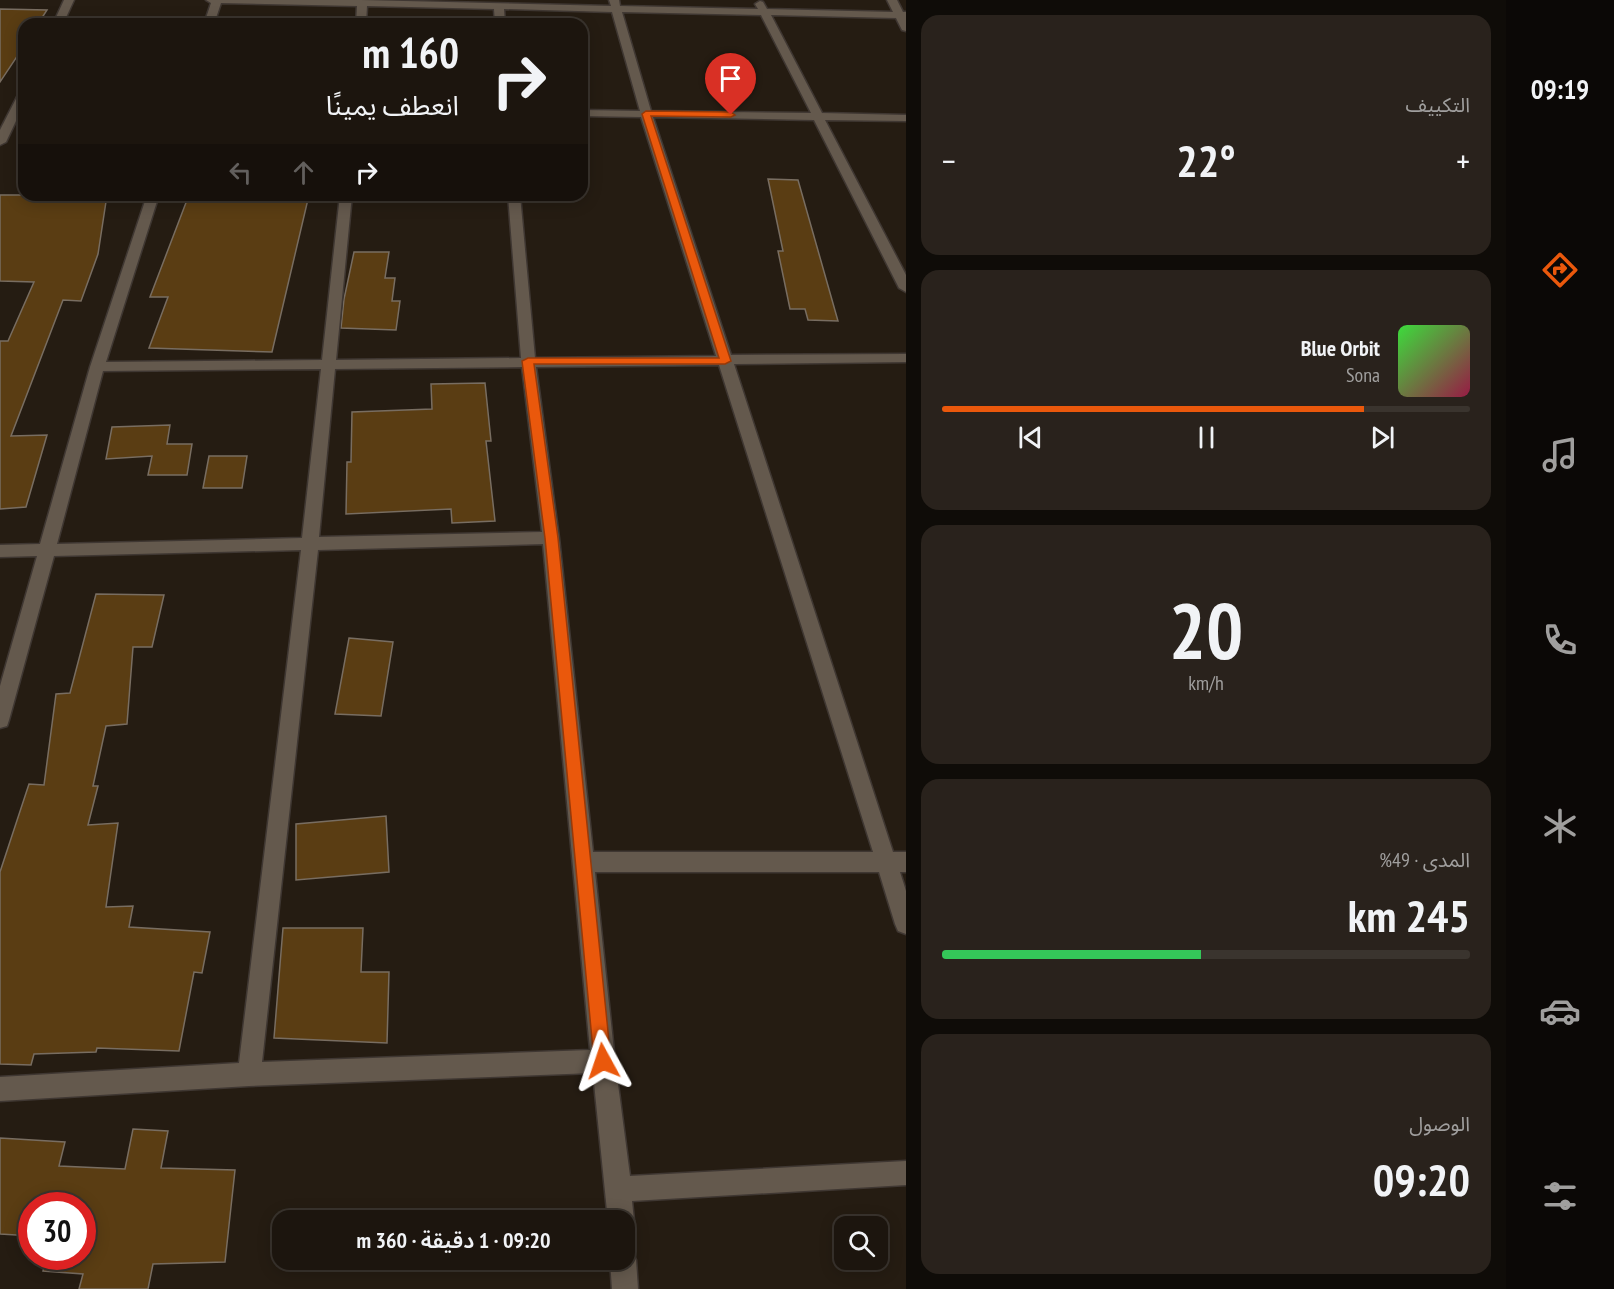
<!DOCTYPE html>
<html lang="ar">
<head>
<meta charset="utf-8">
<style>
	body { margin:0; font-family:"PT Sans Narrow","Noto Sans Arabic",sans-serif; background:#29221c; color:#f1f3f6; direction:rtl; height:100vh; display:flex; flex-direction:column; font-size:22px; white-space:nowrap }
	* { box-sizing:border-box; margin:0 }
	p { font-size:20px; color:#a09f9e }
	.icon { flex:none; width:33px; height:33px; fill:none; stroke:currentColor; stroke-width:2; stroke-linecap:round; stroke-linejoin:round }
	.map { position:relative; flex:1; overflow:hidden; direction:ltr }
	.sheet { display:flex; flex-direction:column; gap:15px; padding:15px; background:#0f0c08; width:600px }
	.sheet>* { flex:none }
	.top-card { position:absolute; left:18px; top:18px; width:570px; height:183px; border-radius:18px; box-shadow:0 3px 15px #0003,0 0 0 2px #3a342e; direction:rtl; background:#1c150e; color:#f1f3f6; overflow:hidden }
	.buttons { position:absolute; left:834px; top:1216px; display:grid; gap:12px }
	.buttons a { display:grid; place-items:center; width:54px; height:54px; border-radius:12px; background:#1c150e; box-shadow:0 3px 15px #0003,0 0 0 2px #3a342e; font-size:30px }
	.speed { position:absolute; left:18px; top:1192px; display:flex; gap:12px; font-size:30px; font-weight:700; text-align:center }
	.speed>* { display:grid; place-content:center; width:78px; height:78px; border-radius:50%; background:#1c150e; box-shadow:0 3px 15px #0003,0 0 0 2px #3a342e; line-height:1 }
	.speed .limit { border:9px solid #d22; background:#fff; color:#111 }
	.pin { position:absolute; display:grid; place-items:center; width:51px; height:51px; color:#fff; margin:-62px -26px; border-radius:50% 50% 50% 0; rotate:-45deg; box-shadow:0 0 6px #0007 }
	.pin .icon { rotate:45deg }
	.me { position:absolute; width:66px; margin:-33px; rotate:355deg; stroke-linejoin:round; filter:drop-shadow(0 0 4px #0008) }
	.turn { display:flex; align-items:center; gap:21px; height:126px; padding:0 30px; font-size:27px }
	.turn .icon { width:78px; height:78px; stroke-width:2.5 }
	.turn b { display:block; font-size:42px; line-height:51px }
	.lanes { display:flex; align-items:center; height:57px; padding:0 30px; background:#0003; justify-content:center; gap:30px; direction:ltr }
	.lanes .off { opacity:.35 }
	.big { font-size:45px; font-weight:600; line-height:1.1 }
	.sheet .tile { flex:1; display:flex; flex-direction:column; justify-content:center; gap:9px; min-width:0; padding:0 21px; border-radius:18px; background:#29221c }
	.sheet .dial { align-items:center; gap:0 }
	.dial b { font-size:78px; line-height:1 }
	.song { display:flex; align-items:center; gap:18px }
	.cover { width:72px; height:72px; border-radius:9px; background:linear-gradient(135deg,hsl(120 70% 55%),hsl(340 70% 35%)) }
	.played { height:6px; border-radius:3px; background:linear-gradient(90deg,#ea580c 80%,#3a342e 80%) }
	.keys { display:flex; justify-content:space-around; direction:ltr }
	.heat { display:flex; justify-content:space-between; align-items:center; font-size:33px; direction:ltr }
	.charge { height:9px; border-radius:4px; background:linear-gradient(90deg,#34c759 49%,#3a342e 0) }
	.trip { position:absolute; left:272px; top:1210px; width:363px; height:60px; border-radius:18px; background:#1c150e; box-shadow:0 3px 15px #0003,0 0 0 2px #3a342e; font-weight:600; line-height:60px; text-align:center; direction:rtl }
	main { display:flex; flex:1; min-height:0 }
	.tab-bar { display:flex; flex-direction:column; width:108px; justify-content:space-around; align-items:center; background:#0b0806; color:#a09f9e }
	.tab-bar .icon { width:42px; height:42px }
	.tab-bar .current { color:#ea580c }
	.tab-bar b { font-size:27px; color:#f1f3f6 }
	.map>svg:first-child { display:block }
	.building { fill:#5a3d13; stroke:#786d61; stroke-width:1.5 }
	.lines { fill:none; stroke-linecap:round; stroke-linejoin:round }
	.minor-casing { stroke:#3f3732; stroke-width:3 }
	.minor { fill:#64594d; fill-rule:evenodd }
	.route { fill:#ea580c; stroke:#983908; stroke-width:1.5 }
</style>
</head>
<body>
<main>
<nav class="tab-bar">
<b>09:19</b>
<svg class="icon current" aria-label="directions" viewBox="0 0 24 24"><path d="M12 3l9 9-9 9-9-9zM9 14v-3h6M13 9l2 2-2 2"/></svg>
<svg class="icon" aria-label="music" viewBox="0 0 24 24"><path d="M9 18V5l10-2v13"/><circle cx="6" cy="18" r="3"/><circle cx="16" cy="16" r="3"/></svg>
<svg class="icon" aria-label="phone" viewBox="0 0 24 24"><path d="M5 4h4l2 5-3 2q2 4 5 5l2-3 5 2v4C11 20 4 13 5 4z"/></svg>
<svg class="icon" aria-label="climate" viewBox="0 0 24 24"><path d="M12 3v18M4 7l16 10M4 17L20 7"/></svg>
<svg class="icon" aria-label="car" viewBox="0 0 24 24"><path d="M5 17H2v-5l4-1 3-4h7l3 4 3 1v5h-3M9 17h6M6 11h13"/><circle cx="7" cy="17" r="2"/><circle cx="17" cy="17" r="2"/></svg>
<svg class="icon" aria-label="filters" viewBox="0 0 24 24"><path d="M4 7h16M4 17h16"/><circle cx="9" cy="7" r="2"/><circle cx="15" cy="17" r="2"/></svg>
</nav>
<section class="sheet">
<div class="tile"><p>التكييف</p>
<div class="heat"><a>−</a><b class="big">22°</b><a>+</a></div>
</div>
<div class="tile">
<div class="song"><i class="cover"></i><div><b>Blue Orbit</b><p>Sona</p></div></div>
<div class="played"></div>
<div class="keys"><svg class="icon" aria-label="previous" viewBox="0 0 24 24"><path d="M18 5L8 12l10 7zM5 5v14"/></svg><svg class="icon" aria-label="pause" viewBox="0 0 24 24"><path d="M8 5v14M16 5v14"/></svg><svg class="icon" aria-label="next" viewBox="0 0 24 24"><path d="M6 5l10 7-10 7zM19 5v14"/></svg></div>
</div>
<div class="tile dial"><b>20</b><p>km/h</p></div>
<div class="tile"><p>المدى · 49%</p><b class="big">245 km</b><div class="charge"></div></div>
<div class="tile"><p>الوصول</p><b class="big">09:20</b></div>
</section>
<div class="map">
<svg width="906" height="1289" viewBox="0 0 906 1289">
	<rect width="100%" height="100%" fill="#251c12"/>
	<g class="building">
		<path d="M0,9L47,10L38,24H24V46L0,82Z"/>
		<path d="M768,179L798,180L838,321L808,320L805,309H790L778,251H783Z"/>
		<path d="M0,195H107L98,254L81,301L63,300L11,436L47,435L26,507L0,509V341H8L34,282L0,281Z"/>
		<path d="M263,195H309L272,352L149,348L168,297H150L187,200L260,202Z"/>
		<path d="M354,252H389L385,278H395L392,301H400L396,330L341,328L344,299Z"/>
		<path d="M485,383L491,441H486L495,521L452,523L451,509L346,514L347,462H351L352,412L432,409L431,384Z"/>
		<path d="M170,425L167,444H192L187,475H148L152,456L106,459L112,427Z"/>
		<path d="M209,456H247L242,488H203Z"/>
		<path d="M96,594L164,595L152,647H133L127,724L106,726L93,786H98L88,825L118,823L106,907L133,906L129,927L210,932L202,973L194,972L179,1051L97,1048L96,1052L34,1054L31,1065L0,1064V872L29,784L44,785L56,694L70,693Z"/>
		<path d="M349,638L393,642L381,716L335,714Z"/>
		<path d="M386,816L389,872L296,880V824Z"/>
		<path d="M283,928H363L361,972H389L387,1043L274,1038Z"/>
		<path d="M133,1129L168,1131L161,1168L235,1170L225,1262L153,1264L148,1289H79L83,1274L43,1271L46,1257H82V1206H32V1236L0,1234V1138L65,1142L59,1166L125,1169Z"/>
	</g>
	<g class="lines">
		<defs>
			<g id="minor">
				<path d="M64,0H74L63,24H53Z"/>
				<path d="M206,0H362L611,6L609,0H619L620,6L758,9L755,4L760,1L763,2L767,9L893,12L887,0H897L903,12H906V31L902,30L896,18L771,15L822,113L906,115V121L825,120L906,275V292L899,288L814,120L653,117L731,355L906,354V362L734,364L893,852H906V872H900L906,891V934L898,931L895,924L879,872H595L615,1061L630,1176L906,1161V1185L632,1201L634,1221L630,1230L624,1233V1221H608L593,1073L249,1086L0,1101V1077L239,1063L301,550L54,556L9,720L7,726L0,728V686L37,556L0,557V545L40,544L90,367L147,195H159L106,362L322,360L340,195H352L336,360L521,358L508,195H520L535,358L716,356L641,117L582,116V110L640,111L612,12L504,9L505,24H495L494,9L367,6L366,24H356L357,6L221,3L214,24H204L211,3ZM622,12L761,15L811,113L651,111ZM719,365L873,852H593L559,538L536,367ZM522,367L542,532L319,537L335,369ZM321,369L302,538L57,544L103,371ZM543,544L590,1050L262,1062L318,550Z"/>
				<path d="M24,90V104L6,142L0,145V130L19,93Z"/>
				<path d="M624,1247L632,1251L636,1260L638,1289H612L610,1260H624Z"/>
			</g>
		</defs>
		<use href="#minor" class="minor-casing"/>
		<use href="#minor" class="minor"/>
	</g>
	<path class="route" d="M646,111L731,112L735,115L731,117L651,116L731,361L725,364H534L558,538L611,1061L609,1068L603,1070L596,1068L594,1061L545,538L522,361L528,358H719L642,114Z"/>
</svg>
<div class="buttons">
<a><svg class="icon" aria-label="search" viewBox="0 0 24 24"><circle cx="10" cy="10" r="6"/><path d="M15 15l6 6"/></svg></a>
</div>
<div class="speed"><div class="limit">30</div></div>
<div class="pin" style="left:731px;top:115px;background:#d93025"><svg class="icon" aria-label="arrive" viewBox="0 0 24 24"><path d="M6 21V4h12l-3 4 3 4H6"/></svg></div>
<svg class="me" style="left:603px;top:1061px" viewBox="-20 -20 40 40"><path d="M0-17L14 15 0 8-14 15z" fill="#ea580c" stroke="#fff" stroke-width="4"/></svg>
<div class="trip">09:20 · 1 دقيقة · 360 m</div>
<div class="top-card">
<div class="turn"><svg class="icon" aria-label="right" viewBox="0 0 24 24"><path d="M7 20v-9h11M14 6l5 5-5 5"/></svg><div><b>160 m</b>انعطف يمينًا</div></div>
<div class="lanes"><svg class="icon off" aria-label="left" viewBox="0 0 24 24"><path d="M17 20v-9H6M10 6l-5 5 5 5"/></svg><svg class="icon off" aria-label="ahead" viewBox="0 0 24 24"><path d="M12 20V5M6 11l6-6 6 6"/></svg><svg class="icon" aria-label="right" viewBox="0 0 24 24"><path d="M7 20v-9h11M14 6l5 5-5 5"/></svg></div>
</div>
</div>
</main>
</body>
</html>
